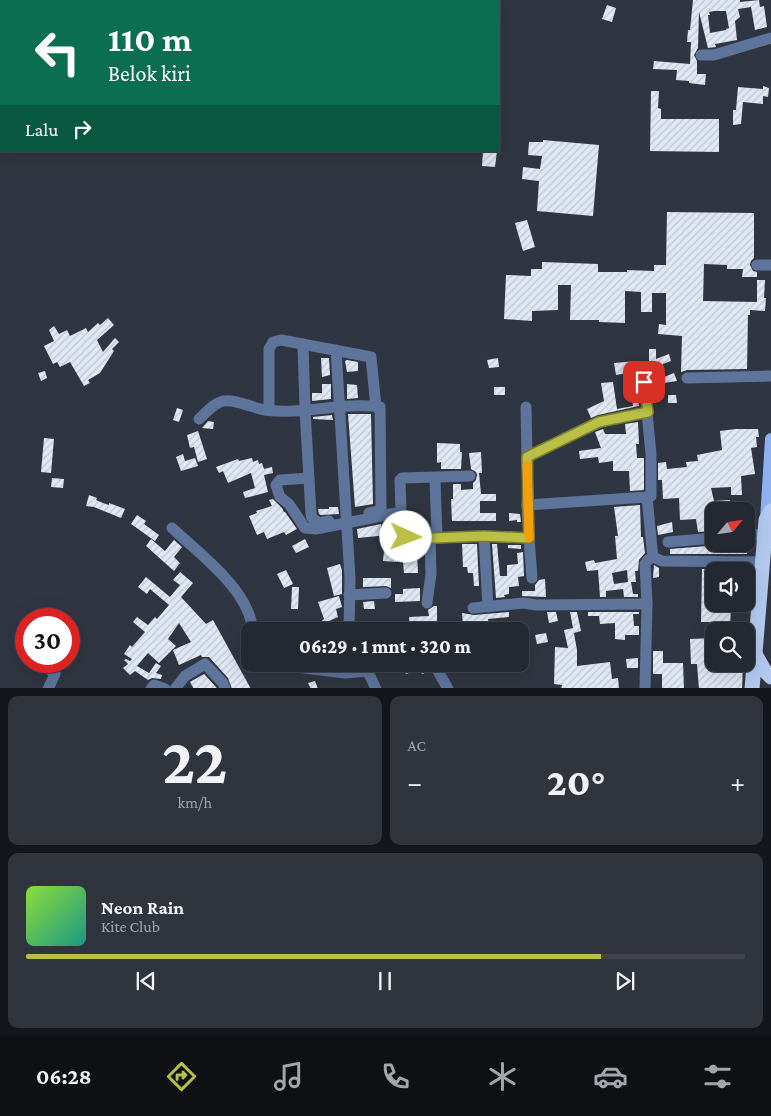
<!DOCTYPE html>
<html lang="id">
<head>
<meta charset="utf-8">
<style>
	body { margin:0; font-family:"Crimson Pro",serif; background:#30343d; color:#f1f3f6; height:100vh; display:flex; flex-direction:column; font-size:19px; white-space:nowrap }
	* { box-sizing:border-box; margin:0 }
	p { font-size:16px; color:#a3a6ab }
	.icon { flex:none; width:28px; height:28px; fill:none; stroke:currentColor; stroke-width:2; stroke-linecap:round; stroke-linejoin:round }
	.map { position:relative; height:688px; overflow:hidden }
	.details { display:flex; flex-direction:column; gap:8px; padding:8px; background:#14161b; flex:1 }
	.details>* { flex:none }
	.guide { position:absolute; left:0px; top:0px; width:500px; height:152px; box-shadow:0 5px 20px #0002,0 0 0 1px #41444d; background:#0b6e4f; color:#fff; overflow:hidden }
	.needle { width:32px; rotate:61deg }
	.buttons { position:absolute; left:705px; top:502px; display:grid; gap:10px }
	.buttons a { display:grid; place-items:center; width:50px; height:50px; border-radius:10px; background:#242831; box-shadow:0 5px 20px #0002,0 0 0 1px #41444d; font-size:25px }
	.speed { position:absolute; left:15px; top:608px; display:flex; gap:10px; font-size:25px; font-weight:700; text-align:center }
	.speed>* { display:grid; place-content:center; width:65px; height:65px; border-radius:50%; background:#242831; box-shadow:0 5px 20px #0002,0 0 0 1px #41444d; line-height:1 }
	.speed .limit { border:8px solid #d22; background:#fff; color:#111 }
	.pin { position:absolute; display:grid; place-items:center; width:42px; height:42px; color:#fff; margin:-21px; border-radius:10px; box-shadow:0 2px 8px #0006 }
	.me { position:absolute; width:55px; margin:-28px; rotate:92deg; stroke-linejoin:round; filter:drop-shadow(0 0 4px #0008) }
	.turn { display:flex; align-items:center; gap:18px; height:105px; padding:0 25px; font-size:22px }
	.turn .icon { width:65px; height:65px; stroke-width:2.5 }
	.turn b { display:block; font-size:35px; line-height:42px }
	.then { display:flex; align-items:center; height:48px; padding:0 25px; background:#0003; gap:10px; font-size:19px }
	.big { font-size:38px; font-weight:800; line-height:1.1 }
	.details .widget { flex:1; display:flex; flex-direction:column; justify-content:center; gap:8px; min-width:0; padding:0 18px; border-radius:10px; background:#30343d }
	.details .dial { align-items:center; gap:0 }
	.dial b { font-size:65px; line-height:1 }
	.song { display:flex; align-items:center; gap:15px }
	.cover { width:60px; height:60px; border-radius:8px; background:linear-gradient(135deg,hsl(90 70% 55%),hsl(170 70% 35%)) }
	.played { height:5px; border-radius:2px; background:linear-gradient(90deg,#bac045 80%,#41444d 80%) }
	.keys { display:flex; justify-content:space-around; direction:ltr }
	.heat { display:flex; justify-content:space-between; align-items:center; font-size:28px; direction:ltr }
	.details .tiles { flex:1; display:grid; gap:8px; grid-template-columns:1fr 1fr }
	.widget:last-child { grid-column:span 2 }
	.trip { position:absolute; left:241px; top:622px; width:288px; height:50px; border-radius:10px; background:#242831; box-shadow:0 5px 20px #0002,0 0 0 1px #41444d; font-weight:800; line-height:50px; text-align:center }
	.tab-bar { display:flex; height:80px; justify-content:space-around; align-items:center; background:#0e1014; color:#a3a6ab }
	.tab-bar .icon { width:35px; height:35px }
	.tab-bar .on { color:#bac045 }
	.tab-bar b { font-size:22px; color:#f1f3f6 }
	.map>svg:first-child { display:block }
	.building { fill:url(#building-hatch); fill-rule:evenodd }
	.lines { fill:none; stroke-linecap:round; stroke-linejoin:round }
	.minor { stroke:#5e749b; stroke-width:11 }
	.major { stroke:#8db0f0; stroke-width:12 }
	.highway { stroke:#b3c9ef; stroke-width:15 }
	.route-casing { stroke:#797d2d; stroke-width:12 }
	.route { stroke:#bac045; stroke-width:9 }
	.slow { stroke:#f59e0b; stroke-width:9 }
</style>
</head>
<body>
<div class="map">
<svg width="771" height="689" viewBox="0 0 771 689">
	<defs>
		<pattern id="building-hatch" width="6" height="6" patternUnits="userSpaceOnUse" patternTransform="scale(1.25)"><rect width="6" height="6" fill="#e0e8f5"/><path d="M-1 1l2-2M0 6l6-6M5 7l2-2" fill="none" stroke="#c0c6d1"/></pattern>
	</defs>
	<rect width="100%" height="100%" fill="#303641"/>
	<g class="building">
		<path d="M693,0H740V2L759,0L760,7L764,6L767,27L755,30L751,7L738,9L740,17L735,21L737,40L715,44L716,47L708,48L699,12L698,48L694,55L697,61V74H706L705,85L689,83V81L676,80L677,70L653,69L654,61L690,64L691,42H687L688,30H690ZM714,11H726L729,28L726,29V30L710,33L708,15H710L709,12Z"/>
		<path d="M607,5L616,8L612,22L602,19Z"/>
		<path d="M763,86L769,88L768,97L763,96V104L743,102L741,124L733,125V110H736L738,87L763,89Z"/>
		<path d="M651,91H659L658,108L661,109V119H719V152L650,151Z"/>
		<path d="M543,140L599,145L593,216L537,211L539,181L522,179L523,167L540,169L542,156L528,155L529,142H543Z"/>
		<path d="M483,151H497L495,167L482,166Z"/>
		<path d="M667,212L754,213V258L751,261L750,265L753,271L757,272V277H742L743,269H727V265L704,264L703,301L757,302V280H765L764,298H766L765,311L750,310V315H748L747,369L687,370L681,372L682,336L658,334L659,324L666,325V293H652V312H641V292L625,291V323L599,322V320H570L571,285H558V310L532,311V321L504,319L506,275L531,276V269H542V262L598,264V272H627V270L654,271V265H666Z"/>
		<path d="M527,220L535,247L523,251L515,223Z"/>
		<path d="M108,318L114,325L97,340L103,352L115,338L119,342L112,349L114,351L100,373L88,380L90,383L84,386L70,362L60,367L57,362L53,364L44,346L54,341L49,330L54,326L59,334L67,330L70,336L86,328L88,332L98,323L100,325Z"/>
		<path d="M649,349H656V359L669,354L671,361L663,364L664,377L674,373L677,381L657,384L658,387L652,389L650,378L643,375L637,379L638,394L632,396L630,375H627V373L616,375L614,363L637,361L638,366H649Z"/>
		<path d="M321,358H329L330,375L322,377Z"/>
		<path d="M498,358L499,367L489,368L487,360Z"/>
		<path d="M347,360L358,362V371L347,372L345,361Z"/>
		<path d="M45,371L47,378L41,381L38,373Z"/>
		<path d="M613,382L617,409L633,406L632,398L638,397L639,406L598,415L591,418L587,409L604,401L601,383Z"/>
		<path d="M322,384H331V399L312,401V393H322Z"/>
		<path d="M347,384L357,385L358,398L347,399Z"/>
		<rect x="494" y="387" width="11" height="8"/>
		<path d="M668,395H676L677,403H668Z"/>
		<path d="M177,408L183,410L179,422L173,420Z"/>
		<path d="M348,414H371L373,504L355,507Z"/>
		<path d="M332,415L333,420L313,419V417Z"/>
		<path d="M208,421L214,422L213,429L202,428Z"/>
		<path d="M638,422L639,444H636L637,458H644V490L630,491L629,471H613V461L599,463L598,457L580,459L579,451L601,448L595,432L603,429L605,434H626L625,424Z"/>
		<path d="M736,429H758L759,437H756L757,447L751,448L755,474L741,476L742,495H731V487L711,488L714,501L730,500V511H714V519H712L713,531L698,532L696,519L680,520L679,498L663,499L662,480H658V463L666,462L667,469L687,467L686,462L698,461L697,455L722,450L720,431Z"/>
		<path d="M198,431L207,459L198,462L194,447L190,448L187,435Z"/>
		<path d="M44,438L54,439L51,473L41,472Z"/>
		<path d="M437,443L460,444V452H462L461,469H441V462L437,463Z"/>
		<path d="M481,452L482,473H479L481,494H496V501H480V513H496V521H452L451,499H453V484H461V490L473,489V483L476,480L477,475L476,472L471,469L469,453Z"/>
		<path d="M183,454L185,461L195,458L198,466L181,471L176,457Z"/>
		<path d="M252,458L253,462L258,460L259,464L262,463L264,469L272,467L273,473L264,475L268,492L245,498L243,492L255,488L251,473L228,483L223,471L219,473L216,467L238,459L239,461Z"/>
		<path d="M52,478L64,479L63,488L51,487Z"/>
		<path d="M89,495L97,498L96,500L103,503L109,505V503L125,509L121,518L94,507L86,506Z"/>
		<path d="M273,499L282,508L284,512H285L297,529L286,535L284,532L267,539L264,532L257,535L249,516L257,513L256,511L272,506L269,500Z"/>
		<path d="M640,505L641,537H643L645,553L639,560L638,571H635L636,582H631L633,594H638V597H624L623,589L606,591V597H600L598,570L587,571L585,562L594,560L595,563L617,559L615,536H618L614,507ZM627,570L628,582L614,584L612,573Z"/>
		<path d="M329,507H338L339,514L321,515L319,514L318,509H329Z"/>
		<path d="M509,513L520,514L521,522H517V520L509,521Z"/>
		<path d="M137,515L146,521L144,524L159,535L155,541L131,524Z"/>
		<path d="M672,522L673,532L658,535L657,526Z"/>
		<path d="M381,524V529L394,528V527L396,526L398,534L358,538L357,529Z"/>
		<path d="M151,539L165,551L174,540L182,547L174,557L180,563L174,571L146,546Z"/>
		<path d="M305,539L309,547L296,553L292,546Z"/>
		<path d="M462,544H477L479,586H474L473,573H468L467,567H463Z"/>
		<path d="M492,544H497L500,576H507V565L518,564L517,553L523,552L524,576L518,577L519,586L509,587V594L504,595L505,597L496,598Z"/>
		<path d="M508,545H521V549L508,548Z"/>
		<path d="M411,546H423V554L417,553L418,573H404L403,562H411Z"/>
		<path d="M708,546L725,547L746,546L747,554H670V549Z"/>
		<path d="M384,551H397V562L383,561Z"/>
		<path d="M340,564L342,570V594L334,596L327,568Z"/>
		<path d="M654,565L659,568V577L653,578Z"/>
		<path d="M702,569H731V571H714V604H731L730,631H724V622H701Z"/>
		<path d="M286,570L293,584L284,588L277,574Z"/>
		<path d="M180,572L193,583L181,597L206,624L213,620L251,689H232L228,678L209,657H202L201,655L179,665L173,650L191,642L179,623L168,639L176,646L159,663L148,653L137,666L149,673L156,663L161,666L156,673L162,675L161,679L152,678L148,680L135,671L130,675L123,668L128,664L124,660L126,659L130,661L132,659L124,654L130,645L132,647L145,632L133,622L137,617L148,625L155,617L157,619L169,605L150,589L147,594L138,587L146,577L170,597L180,585L173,580Z"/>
		<path d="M363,578H391V588L386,586L363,587Z"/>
		<path d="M545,579L546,597L522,596V591H535V585L539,580Z"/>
		<path d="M292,587H299L298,609H291Z"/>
		<path d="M420,588V601L395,602V594H403V589Z"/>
		<path d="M339,596L342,607L336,609L338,617L327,622L334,631H325L319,623L324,619L318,602Z"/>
		<path d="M374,601L375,609H364L363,602Z"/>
		<path d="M434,606H437V623L446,622V631H410L409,617L429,616L428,610Z"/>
		<path d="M509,612V617L488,619L490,631H475L474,624L463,625L462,613L474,615Z"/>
		<path d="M547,612H556L558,621L549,623Z"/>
		<path d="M570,612H577L581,631L574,633L573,628L577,650V666L610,662L612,679L618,678L619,688L561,689L562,685L554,684L555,647L568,648L564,630L573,628Z"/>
		<path d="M588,612H639V614H633L634,626H639V635H625V640L615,639V623L600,624L599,616H588Z"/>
		<path d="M546,633L548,642L537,644L535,635Z"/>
		<path d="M714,638V664H743L742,689H699L697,664H691L690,639Z"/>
		<path d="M653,651H663V663H683L684,689H662V674H653Z"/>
		<path d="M638,658V668H627L626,659Z"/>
		<path d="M410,664H415L417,670L406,674L403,666Z"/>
		<path d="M426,664H429L430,671L422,674L419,666Z"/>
		<path d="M204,674L216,687L217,689H194L190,682Z"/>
		<path d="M315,681L318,689H311L308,683Z"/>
	</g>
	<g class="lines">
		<g class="minor">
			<path d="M701,55H714L771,38"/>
			<path d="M757,265H771"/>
			<path d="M303,344L305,410L311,514L312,518L319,523L329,521"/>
			<path d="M336,350L350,578L349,631"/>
			<path d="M687,378L771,376"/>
			<path d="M644,382L651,454V496L647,497"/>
			<path d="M526,407L527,457"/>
			<path d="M269,410V349L273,342L281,340L371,357L376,407"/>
			<path d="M199,419C206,413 214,403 223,401C237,399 252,408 265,410C303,415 341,402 380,407L381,508L379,511L369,513"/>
			<path d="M309,478L280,480L276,485L280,497L289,504L305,528L316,529L401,512L406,537L408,539L484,536L529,538L527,505L647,497L652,549L653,557L662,561L763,562"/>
			<path d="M435,478L437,537"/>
			<path d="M527,505L528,456L599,422L648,412"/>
			<path d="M401,512L400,480L402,478L470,476"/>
			<path d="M172,528C196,550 236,581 248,612C251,618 252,625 253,631"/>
			<path d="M484,536L488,607"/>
			<path d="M746,536L765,534"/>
			<path d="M529,538L532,578"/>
			<path d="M668,542L714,538"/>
			<path d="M349,595L386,593"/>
			<path d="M427,603L431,574L430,537"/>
			<path d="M473,608L524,603L536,605L647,604"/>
			<path d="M42,664L55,674L48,689"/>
			<path d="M272,664L345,673L368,671"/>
			<path d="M436,664L438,671L448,689"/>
			<path d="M365,665L376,689"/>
			<path d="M151,689L154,685L165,689"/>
			<path d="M175,689L185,676L205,664L223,683L225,689"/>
			<path d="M645,689L647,604L645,564L648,560L653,557"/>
		</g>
		<path class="major" d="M766,520L771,439"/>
		<g class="highway">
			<path d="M755,654L764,670L771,677"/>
			<path d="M752,689L766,520L771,511"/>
		</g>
	</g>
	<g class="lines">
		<defs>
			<path id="route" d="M406,537L410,539L484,536L529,538L527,457L599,422L648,412L644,382"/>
		</defs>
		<use href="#route" class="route-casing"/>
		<use href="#route" class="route"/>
		<path class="slow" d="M527,465L529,538"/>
	</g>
</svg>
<div class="buttons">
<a><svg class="needle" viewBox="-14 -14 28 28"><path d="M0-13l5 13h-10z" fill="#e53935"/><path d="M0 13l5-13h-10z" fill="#a3a6ab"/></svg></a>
<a><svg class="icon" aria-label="sound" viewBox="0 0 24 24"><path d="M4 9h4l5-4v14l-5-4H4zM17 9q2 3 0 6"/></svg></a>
<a><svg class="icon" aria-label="search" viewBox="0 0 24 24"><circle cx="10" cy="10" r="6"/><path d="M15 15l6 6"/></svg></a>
</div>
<div class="speed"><div class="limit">30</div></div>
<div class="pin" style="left:644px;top:382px;background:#d93025"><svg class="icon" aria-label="arrive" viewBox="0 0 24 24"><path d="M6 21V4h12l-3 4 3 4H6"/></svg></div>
<svg class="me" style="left:406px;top:537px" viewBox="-20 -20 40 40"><circle r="19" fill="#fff"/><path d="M0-13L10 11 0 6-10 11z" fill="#bac045"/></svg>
<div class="trip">06:29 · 1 mnt · 320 m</div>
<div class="guide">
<div class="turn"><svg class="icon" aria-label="left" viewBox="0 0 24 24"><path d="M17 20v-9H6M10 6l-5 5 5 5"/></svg><div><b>110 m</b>Belok kiri</div></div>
<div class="then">Lalu<svg class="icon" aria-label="right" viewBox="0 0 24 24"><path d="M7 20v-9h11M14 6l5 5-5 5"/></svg></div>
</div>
</div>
<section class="details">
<div class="tiles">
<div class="widget dial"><b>22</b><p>km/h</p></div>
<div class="widget"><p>AC</p>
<div class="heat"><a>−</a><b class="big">20°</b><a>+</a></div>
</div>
<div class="widget">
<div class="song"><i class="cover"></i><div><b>Neon Rain</b><p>Kite Club</p></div></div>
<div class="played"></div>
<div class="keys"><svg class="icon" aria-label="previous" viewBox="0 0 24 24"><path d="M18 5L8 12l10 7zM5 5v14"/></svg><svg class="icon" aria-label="pause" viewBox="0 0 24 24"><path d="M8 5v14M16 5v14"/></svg><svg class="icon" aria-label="next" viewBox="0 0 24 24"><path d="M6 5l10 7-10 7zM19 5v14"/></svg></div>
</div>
</div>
</section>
<nav class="tab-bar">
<b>06:28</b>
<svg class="icon on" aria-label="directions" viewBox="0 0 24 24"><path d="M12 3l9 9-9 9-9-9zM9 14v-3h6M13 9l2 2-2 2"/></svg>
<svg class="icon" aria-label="music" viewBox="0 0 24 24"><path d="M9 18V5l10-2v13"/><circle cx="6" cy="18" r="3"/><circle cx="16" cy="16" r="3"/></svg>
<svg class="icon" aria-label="phone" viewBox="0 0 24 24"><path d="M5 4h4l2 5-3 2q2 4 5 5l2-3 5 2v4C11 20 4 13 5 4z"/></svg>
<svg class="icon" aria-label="climate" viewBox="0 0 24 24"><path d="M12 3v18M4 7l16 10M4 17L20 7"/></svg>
<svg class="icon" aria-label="car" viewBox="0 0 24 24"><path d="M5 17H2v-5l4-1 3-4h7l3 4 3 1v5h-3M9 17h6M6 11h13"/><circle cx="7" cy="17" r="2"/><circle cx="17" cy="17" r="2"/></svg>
<svg class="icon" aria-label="filters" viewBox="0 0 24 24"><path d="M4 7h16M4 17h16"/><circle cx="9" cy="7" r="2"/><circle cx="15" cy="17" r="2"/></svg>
</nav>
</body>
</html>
